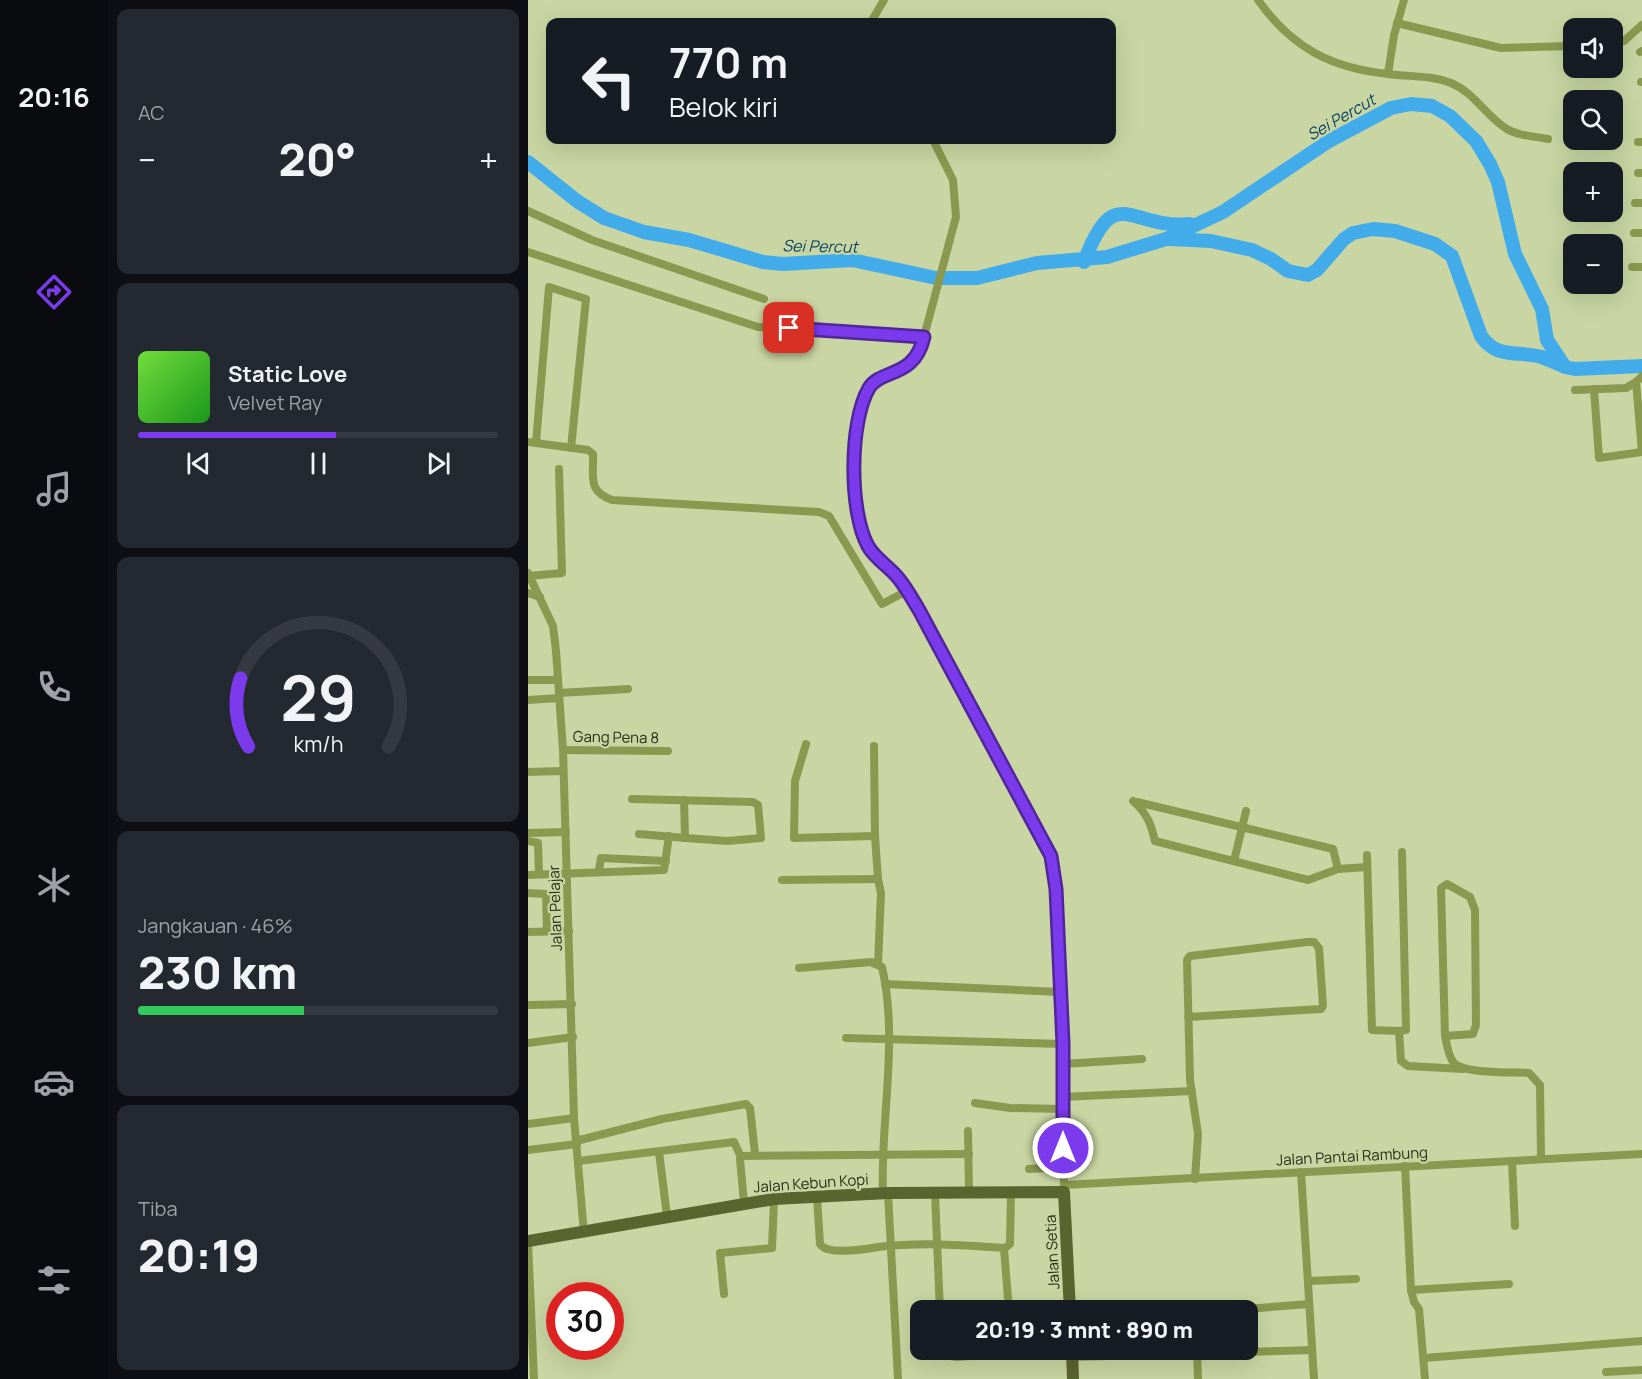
<!DOCTYPE html>
<html lang="id">
<head>
<meta charset="utf-8">
<style>
	body { margin:0; font-family:Manrope,sans-serif; background:#242831; color:#f1f3f6; height:100vh; display:flex; flex-direction:column; font-size:22px; white-space:nowrap }
	* { box-sizing:border-box; margin:0 }
	p { font-size:20px; color:#9ea1a6 }
	.icon { flex:none; width:33px; height:33px; fill:none; stroke:currentColor; stroke-width:2; stroke-linecap:round; stroke-linejoin:round }
	.map { position:relative; flex:1; overflow:hidden }
	.panel { display:flex; flex-direction:column; gap:9px; padding:9px; background:#0d0f14; width:420px }
	.panel>* { flex:none }
	.guide { position:absolute; left:18px; top:18px; width:570px; height:126px; border-radius:12px; box-shadow:0 6px 24px #0002; background:#171b24; color:#f1f3f6; overflow:hidden }
	.fabs { position:absolute; left:1035px; top:18px; display:grid; gap:12px }
	.fabs a { display:grid; place-items:center; width:60px; height:60px; border-radius:12px; background:#171b24; box-shadow:0 6px 24px #0002; font-size:30px }
	.speed { position:absolute; left:18px; top:1282px; display:flex; gap:12px; font-size:30px; font-weight:700; text-align:center }
	.speed>* { display:grid; place-content:center; width:78px; height:78px; border-radius:50%; background:#171b24; box-shadow:0 6px 24px #0002; line-height:1 }
	.speed .limit { border:9px solid #d22; background:#fff; color:#111 }
	.pin { position:absolute; display:grid; place-items:center; width:51px; height:51px; color:#fff; margin:-26px; border-radius:12px; box-shadow:0 3px 9px #0006 }
	.me { position:absolute; width:66px; margin:-33px; rotate:0deg; stroke-linejoin:round; filter:drop-shadow(0 0 4px #0008) }
	.turn { display:flex; align-items:center; gap:21px; height:126px; padding:0 24px; font-size:27px }
	.turn .icon { width:78px; height:78px; stroke-width:2.5 }
	.turn b { display:block; font-size:42px; line-height:51px }
	.big { font-size:45px; font-weight:800; line-height:1.1 }
	.panel .card { flex:1; display:flex; flex-direction:column; justify-content:center; gap:9px; min-width:0; padding:0 21px; border-radius:12px; background:#242831 }
	.panel .dial { align-items:center; gap:0 }
	.dial svg { height:156px; overflow:visible; fill:none; stroke:#363941; stroke-width:7; stroke-linecap:round; text-anchor:middle }
	.dial text { fill:#f1f3f6; stroke:none }
	.song { display:flex; align-items:center; gap:18px }
	.cover { width:72px; height:72px; border-radius:9px; background:linear-gradient(135deg,hsl(100 70% 55%),hsl(120 70% 35%)) }
	.played { height:6px; border-radius:3px; background:linear-gradient(90deg,#7c3aed 55%,#363941 55%) }
	.keys { display:flex; justify-content:space-around; direction:ltr }
	.heat { display:flex; justify-content:space-between; align-items:center; font-size:33px; direction:ltr }
	.charge { height:9px; border-radius:4px; background:linear-gradient(90deg,#34c759 46%,#363941 0) }
	.trip { position:absolute; left:382px; top:1300px; width:348px; height:60px; border-radius:12px; background:#171b24; box-shadow:0 6px 24px #0002; font-weight:800; line-height:60px; text-align:center }
	main { display:flex; flex:1; min-height:0 }
	.menu { display:flex; flex-direction:column; width:108px; justify-content:space-around; align-items:center; background:#090b0e; color:#9ea1a6 }
	.menu .icon { width:42px; height:42px }
	.menu .active { color:#7c3aed }
	.menu b { font-size:27px; color:#f1f3f6 }
	.map>svg:first-child { display:block }
	.lines { fill:none; stroke-linecap:round; stroke-linejoin:round }
	.river { stroke:#42acea; stroke-width:14 }
	.minor { stroke:#8a994f; stroke-width:8 }
	.primary { stroke:#5a642f; stroke-width:12 }
	.route-casing { stroke:#51269a; stroke-width:15 }
	.route { stroke:#7c3aed; stroke-width:10 }
	.labels { text-anchor:middle; dominant-baseline:central; stroke-width:4.5; stroke-linejoin:round; paint-order:stroke }
	.street-label { font-size:15px; fill:#2a2e1a; stroke:#c9d5a2 }
	.water-label { font-size:16px; font-style:italic; fill:#0a4565; stroke:#c9d5a2 }
</style>
</head>
<body>
<main>
<nav class="menu">
<b>20:16</b>
<svg class="icon active" aria-label="directions" viewBox="0 0 24 24"><path d="M12 3l9 9-9 9-9-9zM9 14v-3h6M13 9l2 2-2 2"/></svg>
<svg class="icon" aria-label="music" viewBox="0 0 24 24"><path d="M9 18V5l10-2v13"/><circle cx="6" cy="18" r="3"/><circle cx="16" cy="16" r="3"/></svg>
<svg class="icon" aria-label="phone" viewBox="0 0 24 24"><path d="M5 4h4l2 5-3 2q2 4 5 5l2-3 5 2v4C11 20 4 13 5 4z"/></svg>
<svg class="icon" aria-label="climate" viewBox="0 0 24 24"><path d="M12 3v18M4 7l16 10M4 17L20 7"/></svg>
<svg class="icon" aria-label="car" viewBox="0 0 24 24"><path d="M5 17H2v-5l4-1 3-4h7l3 4 3 1v5h-3M9 17h6M6 11h13"/><circle cx="7" cy="17" r="2"/><circle cx="17" cy="17" r="2"/></svg>
<svg class="icon" aria-label="filters" viewBox="0 0 24 24"><path d="M4 7h16M4 17h16"/><circle cx="9" cy="7" r="2"/><circle cx="15" cy="17" r="2"/></svg>
</nav>
<section class="panel">
<div class="card"><p>AC</p>
<div class="heat"><a>−</a><b class="big">20°</b><a>+</a></div>
</div>
<div class="card">
<div class="song"><i class="cover"></i><div><b>Static Love</b><p>Velvet Ray</p></div></div>
<div class="played"></div>
<div class="keys"><svg class="icon" aria-label="previous" viewBox="0 0 24 24"><path d="M18 5L8 12l10 7zM5 5v14"/></svg><svg class="icon" aria-label="pause" viewBox="0 0 24 24"><path d="M8 5v14M16 5v14"/></svg><svg class="icon" aria-label="next" viewBox="0 0 24 24"><path d="M6 5l10 7-10 7zM19 5v14"/></svg></div>
</div>
<div class="card dial"><svg viewBox="0 0 100 80">
<path d="M14 69A42 42 0 1 1 86 69"/>
<path d="M14 69A42 42 0 0 1 10 34" stroke="#7c3aed"/>
<text x="50" y="56" font-size="32" font-weight="700">29</text>
<text x="50" y="72" font-size="11">km/h</text>
</svg></div>
<div class="card"><p>Jangkauan · 46%</p><b class="big">230 km</b><div class="charge"></div></div>
<div class="card"><p>Tiba</p><b class="big">20:19</b></div>
</section>
<div class="map">
<svg width="1114" height="1379" viewBox="0 0 1114 1379">
	<rect width="100%" height="100%" fill="#c9d5a2"/>
	<g class="lines">
		<g class="river">
			<path d="M0,162L49,201L76,218L116,232L161,240L235,262L255,264L324,260L408,278H449L509,263L579,257L638,239L695,212L801,141L863,108L883,104L904,106L922,116L948,141L962,164L970,182L987,254L1014,309L1019,340L1037,367L1047,369L1114,366"/>
			<path d="M641,239L683,241L724,250L743,259L760,271L780,275L789,270L816,239L825,233L845,229L867,231L907,244L924,256L953,336C968,358 986,351 1009,356C1017,357 1027,363 1035,366"/>
			<path d="M556,262C587,179 602,230 662,224"/>
		</g>
		<g class="minor">
			<path d="M730,0C764,48 803,68 860,74C882,77 903,75 923,83C945,92 957,114 976,127C988,136 1005,136 1020,139"/>
			<path d="M343,22L356,0"/>
			<path d="M869,23L973,48L1046,46"/>
			<path d="M1084,43L1096,41L1114,25"/>
			<path d="M1112,52L1114,51"/>
			<path d="M860,74L866,35L876,0"/>
			<path d="M1113,82H1114"/>
			<path d="M405,140L425,180L428,217L394,344L382,364L346,382L341,389L332,416L327,451L330,513L334,535L341,548L371,579L391,611L523,856L528,889L535,1044L536,1192"/>
			<path d="M1110,142H1114"/>
			<path d="M1110,173H1114"/>
			<path d="M1107,203H1114"/>
			<path d="M0,211L64,240L236,299"/>
			<path d="M1106,233H1114"/>
			<path d="M0,252L230,327L396,337"/>
			<path d="M1104,267H1114"/>
			<path d="M1114,376L1108,382L1114,452"/>
			<path d="M1066,389L1071,458L1114,452"/>
			<path d="M1047,390L1098,388L1108,382"/>
			<path d="M0,442L60,450L65,454C66,477 59,491 84,500L291,512L301,516L354,604L379,591"/>
			<path d="M8,443L21,287L58,299L43,448"/>
			<path d="M0,573L25,626L28,651L35,750L46,1118L56,1233"/>
			<path d="M1,576L34,573L31,469"/>
			<path d="M0,593L12,597"/>
			<path d="M0,680H30"/>
			<path d="M31,693L100,689"/>
			<path d="M0,700L31,698"/>
			<path d="M278,744L267,781L266,838L347,836"/>
			<path d="M346,746L347,836L350,879L353,893L350,964"/>
			<path d="M35,750L140,751"/>
			<path d="M0,772L35,771"/>
			<path d="M104,799L225,802L230,805L233,838L199,841L157,838"/>
			<path d="M605,801C619,813 623,824 627,841L780,880L810,869L839,867"/>
			<path d="M609,802L805,849L810,869"/>
			<path d="M0,833L38,832"/>
			<path d="M111,834L157,838L156,800"/>
			<path d="M0,841L10,843L11,874"/>
			<path d="M874,852L878,1030L871,1031L873,1061L880,1066L935,1069"/>
			<path d="M839,855L844,1030L871,1031"/>
			<path d="M706,861L718,811"/>
			<path d="M71,870L73,858L138,861"/>
			<path d="M0,875L136,870L141,836"/>
			<path d="M254,880L350,879"/>
			<path d="M0,893L18,894L19,931"/>
			<path d="M0,932L41,931"/>
			<path d="M271,968L343,962L354,967C371,1041 352,1119 355,1194"/>
			<path d="M357,984L532,992"/>
			<path d="M0,1005L44,1004"/>
			<path d="M660,1017L793,1009L795,1006L791,948L786,942H779L662,956L659,960L662,1080L670,1134L667,1179"/>
			<path d="M917,1036L945,1034L948,1025L947,910L942,897L919,884L913,888L917,1036C919,1045 920,1056 926,1063C937,1074 985,1072 1001,1073L1012,1085L1013,1159"/>
			<path d="M318,1038L535,1044"/>
			<path d="M0,1043L45,1037"/>
			<path d="M535,1064L614,1059"/>
			<path d="M535,1097L664,1091"/>
			<path d="M447,1103L482,1108L535,1109"/>
			<path d="M0,1124L46,1118"/>
			<path d="M440,1131L441,1192"/>
			<path d="M48,1141L134,1119L218,1104L222,1108L227,1154"/>
			<path d="M0,1150L49,1144"/>
			<path d="M131,1152L139,1216"/>
			<path d="M50,1161L206,1142L213,1157"/>
			<path d="M984,1161L987,1226"/>
			<path d="M877,1166L883,1290L886,1302L891,1309L897,1379"/>
			<path d="M501,1169L535,1167"/>
			<path d="M773,1172L786,1379"/>
			<path d="M536,1185L1114,1154"/>
			<path d="M360,1193L370,1379"/>
			<path d="M407,1194L412,1311"/>
			<path d="M289,1197L292,1244C299,1256 337,1249 350,1247C392,1242 434,1245 476,1248"/>
			<path d="M216,1203L212,1159L215,1156L441,1154"/>
			<path d="M0,1241L6,1379"/>
			<path d="M780,1281L828,1279"/>
			<path d="M883,1290L981,1284"/>
			<path d="M196,1294L192,1253L244,1248L246,1199"/>
			<path d="M481,1311L476,1249L482,1244L483,1193"/>
			<path d="M641,1311H666"/>
			<path d="M693,1311L781,1304"/>
			<path d="M420,1350L422,1356L429,1357L484,1353L485,1350"/>
			<path d="M669,1350L670,1379"/>
			<path d="M544,1357L784,1350"/>
			<path d="M896,1358L1114,1341"/>
			<path d="M1078,1372L1114,1370"/>
		</g>
		<g class="primary">
			<path d="M0,1241L246,1199L360,1193L536,1192L542,1311"/>
			<path d="M544,1350L545,1379"/>
		</g>
	</g>
	<g class="lines">
		<defs>
			<path id="route" d="M261,328L396,337C386,379 354,368 341,388C321,422 321,512 340,546C347,559 362,567 371,579C379,589 385,600 391,610L523,856L528,889L535,1044V1148"/>
		</defs>
		<use href="#route" class="route-casing"/>
		<use href="#route" class="route"/>
	</g>
	<g class="labels">
		<g class="street-label">
			<text transform="translate(88 737) rotate(1)">Gang Pena 8</text>
			<text transform="translate(27 908) rotate(-92)">Jalan Pelajar</text>
			<text transform="translate(824 1156) rotate(-3)">Jalan Pantai Rambung</text>
			<text transform="translate(283 1183) rotate(-4)">Jalan Kebun Kopi</text>
			<text transform="translate(524 1252) rotate(-93)">Jalan Setia</text>
		</g>
		<g class="water-label">
			<text transform="translate(813 117) rotate(-30)">Sei Percut</text>
			<text transform="translate(292 246) rotate(1)">Sei Percut</text>
		</g>
	</g>
</svg>
<div class="fabs">
<a><svg class="icon" aria-label="sound" viewBox="0 0 24 24"><path d="M4 9h4l5-4v14l-5-4H4zM17 9q2 3 0 6"/></svg></a>
<a><svg class="icon" aria-label="search" viewBox="0 0 24 24"><circle cx="10" cy="10" r="6"/><path d="M15 15l6 6"/></svg></a>
<a>+</a>
<a>−</a>
</div>
<div class="speed"><div class="limit">30</div></div>
<div class="pin" style="left:261px;top:328px;background:#d93025"><svg class="icon" aria-label="arrive" viewBox="0 0 24 24"><path d="M6 21V4h12l-3 4 3 4H6"/></svg></div>
<svg class="me" style="left:535px;top:1148px" viewBox="-20 -20 40 40"><circle r="17" fill="#7c3aed" stroke="#fff" stroke-width="3"/><path d="M0-11L8 9 0 5-8 9z" fill="#fff"/></svg>
<div class="trip">20:19 · 3 mnt · 890 m</div>
<div class="guide">
<div class="turn"><svg class="icon" aria-label="left" viewBox="0 0 24 24"><path d="M17 20v-9H6M10 6l-5 5 5 5"/></svg><div><b>770 m</b>Belok kiri</div></div>
</div>
</div>
</main>
</body>
</html>
